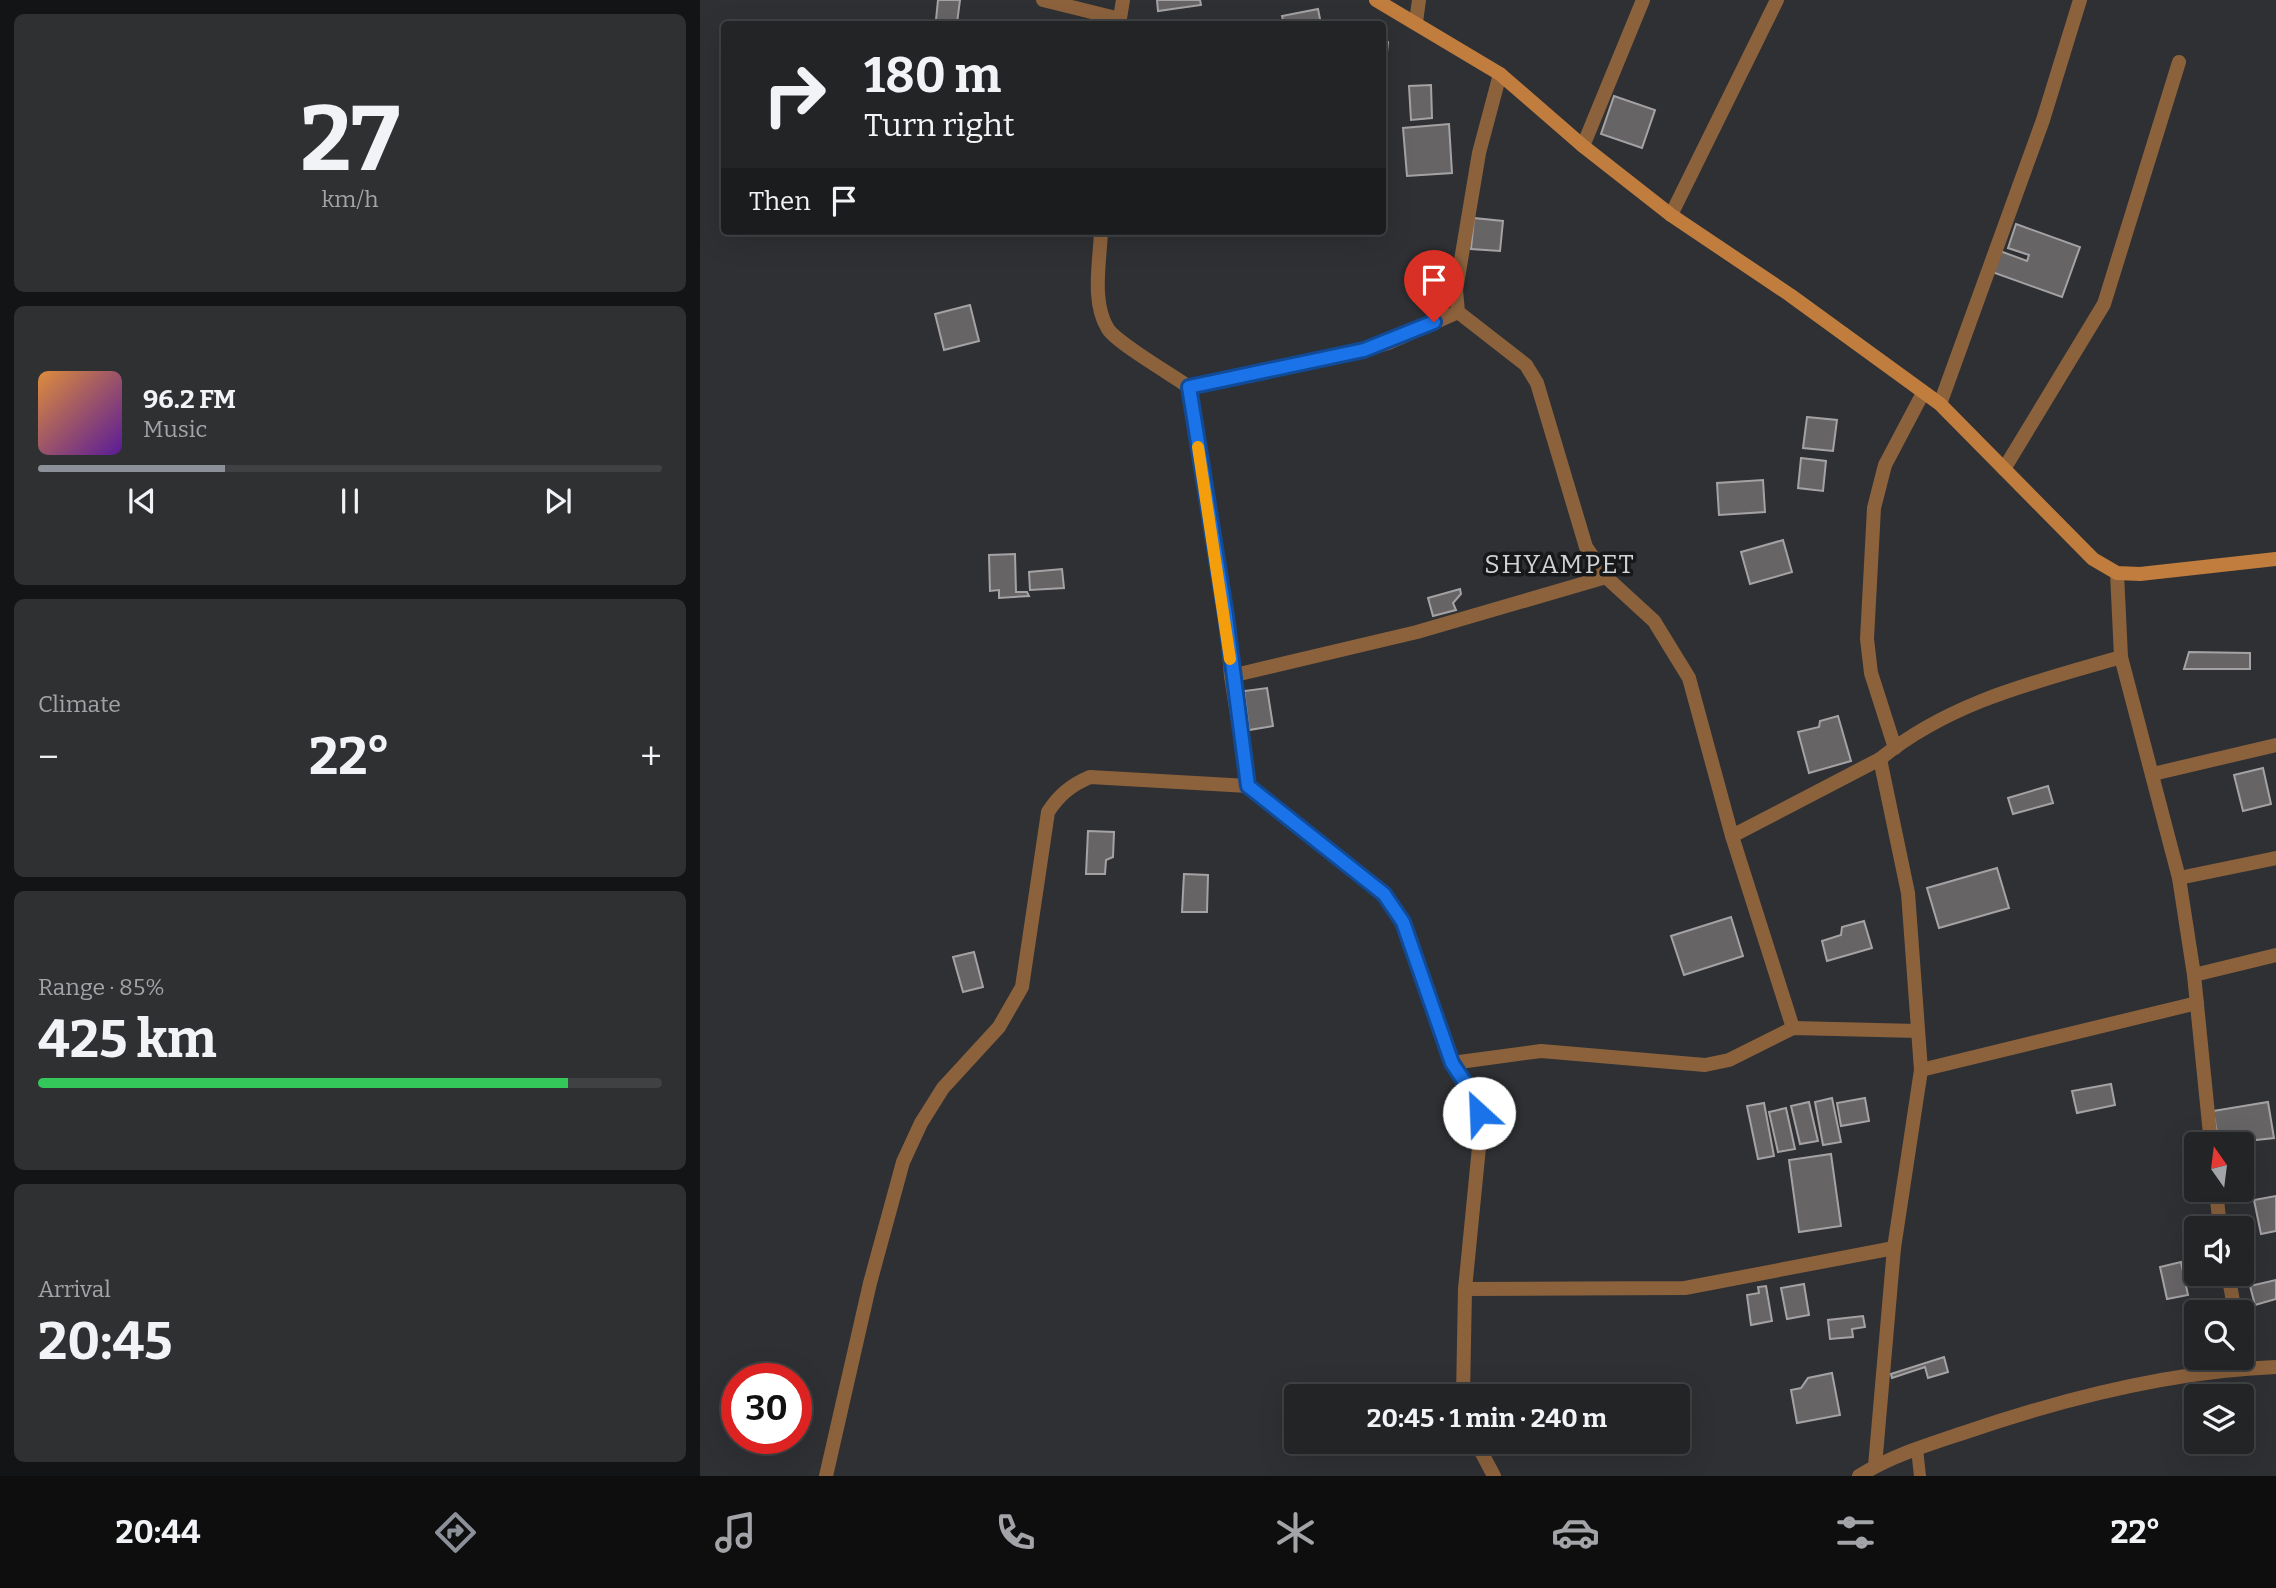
<!DOCTYPE html>
<html lang="en">
<head>
<meta charset="utf-8">
<style>
	body { margin:0; font-family:Bitter,serif; background:#2e3032; color:#f1f3f6; height:100vh; display:flex; flex-direction:column; font-size:26px; white-space:nowrap }
	* { box-sizing:border-box; margin:0 }
	p { font-size:23px; color:#a2a4a7 }
	.icon { flex:none; width:38px; height:38px; fill:none; stroke:currentColor; stroke-width:2; stroke-linecap:round; stroke-linejoin:round }
	.map { position:relative; flex:1; overflow:hidden }
	.drawer { display:flex; flex-direction:column; gap:14px; padding:14px; background:#131415; width:700px }
	.drawer>* { flex:none }
	.banner { position:absolute; left:21px; top:21px; width:665px; height:214px; border-radius:7px; box-shadow:0 7px 28px #0002,0 0 0 2px #3f4143; background:#222426; color:#f1f3f6; overflow:hidden }
	.needle { width:46px; rotate:346deg }
	.controls { position:absolute; left:1484px; top:1132px; display:grid; gap:14px }
	.controls a { display:grid; place-items:center; width:70px; height:70px; border-radius:7px; background:#222426; box-shadow:0 7px 28px #0002,0 0 0 2px #3f4143; font-size:35px }
	.speed { position:absolute; left:21px; top:1363px; display:flex; gap:14px; font-size:35px; font-weight:700; text-align:center }
	.speed>* { display:grid; place-content:center; width:91px; height:91px; border-radius:50%; background:#222426; box-shadow:0 7px 28px #0002,0 0 0 2px #3f4143; line-height:1 }
	.speed .limit { border:10px solid #d22; background:#fff; color:#111 }
	.pin { position:absolute; display:grid; place-items:center; width:60px; height:60px; color:#fff; margin:-72px -30px; border-radius:50% 50% 50% 0; rotate:-45deg; box-shadow:0 0 7px #0007 }
	.pin .icon { rotate:45deg }
	.me { position:absolute; width:77px; margin:-38px; rotate:335deg; stroke-linejoin:round; filter:drop-shadow(0 0 5px #0008) }
	.turn { display:flex; align-items:center; gap:24px; height:147px; padding:0 28px; font-size:32px }
	.turn .icon { width:91px; height:91px; stroke-width:2.5 }
	.turn b { display:block; font-size:49px; line-height:60px }
	.then { display:flex; align-items:center; height:66px; padding:0 28px; background:#0003; gap:14px; font-size:26px }
	.big { font-size:52px; font-weight:700; line-height:1.1 }
	.drawer .widget { flex:1; display:flex; flex-direction:column; justify-content:center; gap:10px; min-width:0; padding:0 24px; border-radius:10px; background:#2e3032 }
	.drawer .dial { align-items:center; gap:0 }
	.dial b { font-size:91px; line-height:1 }
	.song { display:flex; align-items:center; gap:21px }
	.cover { width:84px; height:84px; border-radius:10px; background:linear-gradient(135deg,hsl(30 70% 55%),hsl(270 70% 35%)) }
	.played { height:7px; border-radius:4px; background:linear-gradient(90deg,#8c9099 30%,#3f4143 30%) }
	.keys { display:flex; justify-content:space-around; direction:ltr }
	.heat { display:flex; justify-content:space-between; align-items:center; font-size:38px; direction:ltr }
	.charge { height:10px; border-radius:5px; background:linear-gradient(90deg,#34c759 85%,#3f4143 0) }
	.trip { position:absolute; left:584px; top:1384px; width:406px; height:70px; border-radius:7px; background:#222426; box-shadow:0 7px 28px #0002,0 0 0 2px #3f4143; font-weight:700; line-height:70px; text-align:center }
	.menu { display:flex; height:112px; justify-content:space-around; align-items:center; background:#0e0e0f; color:#a2a4a7 }
	.menu .icon { width:49px; height:49px }
	.menu .selected { color:#8c9099 }
	.menu b { font-size:32px; color:#f1f3f6 }
	main { display:flex; flex:1; min-height:0 }
	.map>svg:first-child { display:block }
	.building { fill:#676466; stroke:#a5a2a4; stroke-width:2 }
	.lines { fill:none; stroke-linecap:round; stroke-linejoin:round }
	.lane { stroke:#8c623d; stroke-width:12 }
	.street { stroke:#8c623d; stroke-width:14 }
	.secondary { stroke:#c07d3e; stroke-width:14 }
	.route-casing { stroke:#114b97; stroke-width:18 }
	.route { stroke:#1a73e8; stroke-width:12 }
	.slow { stroke:#f59e0b; stroke-width:12 }
	.labels { text-anchor:middle; dominant-baseline:central; stroke-width:7; stroke-linejoin:round; paint-order:stroke }
	.quarter-label { font-size:26px; letter-spacing:2px; fill:#d1d2d4; stroke:#171819 }
</style>
</head>
<body>
<main>
<section class="drawer">
<div class="widget dial"><b>27</b><p>km/h</p></div>
<div class="widget">
<div class="song"><i class="cover"></i><div><b>96.2 FM</b><p>Music</p></div></div>
<div class="played"></div>
<div class="keys"><svg class="icon" aria-label="previous" viewBox="0 0 24 24"><path d="M18 5L8 12l10 7zM5 5v14"/></svg><svg class="icon" aria-label="pause" viewBox="0 0 24 24"><path d="M8 5v14M16 5v14"/></svg><svg class="icon" aria-label="next" viewBox="0 0 24 24"><path d="M6 5l10 7-10 7zM19 5v14"/></svg></div>
</div>
<div class="widget"><p>Climate</p>
<div class="heat"><a>−</a><b class="big">22°</b><a>+</a></div>
</div>
<div class="widget"><p>Range · 85%</p><b class="big">425 km</b><div class="charge"></div></div>
<div class="widget"><p>Arrival</p><b class="big">20:45</b></div>
</section>
<div class="map">
<svg width="1576" height="1476" viewBox="0 0 1576 1476">
	<rect width="100%" height="100%" fill="#2e3033"/>
	<g class="building">
		<path d="M238,0H260L257,23L236,20Z"/>
		<path d="M457,0H500L501,5L458,11Z"/>
		<path d="M618,9L621,24H584L582,16Z"/>
		<path d="M682,41L688,42L685,72L682,71Z"/>
		<path d="M731,85L732,118L711,120L709,86Z"/>
		<path d="M914,96L955,110L942,148L901,134Z"/>
		<path d="M749,124L752,173L707,176L703,128Z"/>
		<path d="M774,218L803,221L800,251L771,249Z"/>
		<path d="M1316,224L1380,247L1362,297L1292,272L1300,251L1327,261L1329,255L1308,248Z"/>
		<path d="M270,305L279,341L244,350L235,314Z"/>
		<path d="M1107,417L1137,420L1133,451L1103,448Z"/>
		<path d="M1101,458L1126,461L1123,491L1098,488Z"/>
		<path d="M1063,480L1065,512L1019,515L1017,483Z"/>
		<path d="M1083,540L1092,572L1050,584L1041,552Z"/>
		<path d="M315,554L316,592H327L329,596L299,598V590L290,591L289,555Z"/>
		<path d="M362,569L364,588L330,590L329,572Z"/>
		<path d="M760,589L761,594L753,603L756,610L733,616L728,598Z"/>
		<path d="M1489,652L1550,653V669H1484Z"/>
		<path d="M567,688L573,726L549,730L544,691Z"/>
		<path d="M1138,716L1151,761L1109,773L1098,732L1119,727L1120,721Z"/>
		<path d="M1563,768L1571,804L1543,811L1534,775Z"/>
		<path d="M1348,786L1353,803L1313,814L1308,798Z"/>
		<path d="M388,831L414,832L413,857L406,860L405,874H386Z"/>
		<path d="M1297,868L1309,908L1239,928L1227,888Z"/>
		<path d="M484,874L508,875L507,912H482Z"/>
		<path d="M1031,917L1043,956L984,975L971,936Z"/>
		<path d="M1164,921L1172,948L1127,961L1122,941L1141,935L1142,927Z"/>
		<path d="M274,952L283,987L263,992L253,957Z"/>
		<path d="M1411,1084L1415,1105L1377,1113L1372,1091Z"/>
		<path d="M1132,1098L1141,1142L1123,1145L1115,1102Z"/>
		<path d="M1165,1098L1169,1121L1141,1126L1137,1103Z"/>
		<path d="M1109,1102L1118,1141L1100,1144L1091,1106Z"/>
		<path d="M1568,1102L1574,1138L1519,1144L1513,1111Z"/>
		<path d="M1064,1103L1074,1156L1058,1159L1047,1106Z"/>
		<path d="M1086,1108L1095,1149L1078,1152L1069,1112Z"/>
		<path d="M1131,1154L1141,1226L1099,1232L1089,1160Z"/>
		<path d="M1576,1196V1231L1561,1234L1554,1200Z"/>
		<path d="M1481,1262L1488,1295L1467,1299L1460,1267Z"/>
		<path d="M1576,1280V1299L1555,1305L1550,1286Z"/>
		<path d="M1104,1284L1109,1315L1087,1319L1081,1288Z"/>
		<path d="M1066,1286L1072,1321L1051,1325L1047,1295L1059,1293L1058,1287Z"/>
		<path d="M1163,1316L1165,1327L1152,1329L1153,1337L1130,1339L1128,1320Z"/>
		<path d="M1244,1357L1248,1372L1228,1378L1225,1367L1192,1378L1191,1374Z"/>
		<path d="M1132,1373L1140,1415L1097,1423L1091,1390L1101,1388L1108,1378Z"/>
	</g>
	<g class="lines">
		<path class="lane" d="M1217,1449L1220,1476"/>
		<g class="street">
			<path d="M343,0L420,19"/>
			<path d="M716,22L719,0"/>
			<path d="M419,24L423,0"/>
			<path d="M800,74L779,153L756,290L758,312L826,365L837,383L886,547L906,577L954,621L989,678L1032,836L1093,1028"/>
			<path d="M883,146L943,0"/>
			<path d="M971,215L1077,0"/>
			<path d="M401,231C400,261 391,302 408,329C417,343 472,375 489,387L526,616L531,676L548,786L685,894L703,922L752,1063L776,1099L781,1127L765,1289L763,1396"/>
			<path d="M489,387L664,350L688,343L758,312"/>
			<path d="M1240,404L1343,120L1380,0"/>
			<path d="M1304,469L1404,304L1479,62"/>
			<path d="M1417,573L1421,657L1479,878L1494,975L1511,1144"/>
			<path d="M531,676L717,632L906,577"/>
			<path d="M1195,748L1171,673L1167,639L1174,508L1185,465L1223,393"/>
			<path d="M1453,774L1576,745"/>
			<path d="M1032,836L1180,759C1251,701 1336,682 1421,657"/>
			<path d="M1479,878L1576,858"/>
			<path d="M1494,975L1576,955"/>
			<path d="M752,1063L841,1051L1005,1065L1029,1060L1093,1028L1218,1031"/>
			<path d="M1221,1070L1497,1003"/>
			<path d="M1516,1190L1520,1228"/>
			<path d="M1528,1274L1535,1312"/>
			<path d="M765,1289L985,1288L1194,1248"/>
			<path d="M1542,1347L1546,1368"/>
			<path d="M776,1442L794,1476"/>
			<path d="M1175,1466L1194,1248L1221,1070L1208,893L1180,759"/>
			<path d="M126,1476L170,1283L203,1162L221,1123L243,1088L299,1027L322,987L348,812C359,795 371,785 390,777L548,786"/>
			<path d="M1159,1476C1191,1456 1227,1445 1263,1433C1359,1400 1473,1371 1576,1367"/>
		</g>
		<path class="secondary" d="M676,0L800,74L883,146L971,215L1090,295L1240,404L1393,559L1417,573L1440,574L1576,559"/>
	</g>
	<g class="lines">
		<defs>
			<path id="route" d="M734,322L664,350L489,387L526,616L548,786L684,894L703,922L752,1063L776,1099L779,1113"/>
		</defs>
		<use href="#route" class="route-casing"/>
		<use href="#route" class="route"/>
		<path class="slow" d="M498,447L530,659"/>
	</g>
	<g class="labels">
		<g class="quarter-label">
			<text x="860" y="564">SHYAMPET</text>
		</g>
	</g>
</svg>
<div class="controls">
<a><svg class="needle" viewBox="-14 -14 28 28"><path d="M0-13l5 13h-10z" fill="#e53935"/><path d="M0 13l5-13h-10z" fill="#a2a4a7"/></svg></a>
<a><svg class="icon" aria-label="sound" viewBox="0 0 24 24"><path d="M4 9h4l5-4v14l-5-4H4zM17 9q2 3 0 6"/></svg></a>
<a><svg class="icon" aria-label="search" viewBox="0 0 24 24"><circle cx="10" cy="10" r="6"/><path d="M15 15l6 6"/></svg></a>
<a><svg class="icon" aria-label="layers" viewBox="0 0 24 24"><path d="M12 4l9 5-9 5-9-5zM3 14l9 5 9-5"/></svg></a>
</div>
<div class="speed"><div class="limit">30</div></div>
<div class="pin" style="left:734px;top:322px;background:#d93025"><svg class="icon" aria-label="arrive" viewBox="0 0 24 24"><path d="M6 21V4h12l-3 4 3 4H6"/></svg></div>
<svg class="me" style="left:779px;top:1113px" viewBox="-20 -20 40 40"><circle r="19" fill="#fff"/><path d="M0-13L10 11 0 6-10 11z" fill="#1a73e8"/></svg>
<div class="trip">20:45 · 1 min · 240 m</div>
<div class="banner">
<div class="turn"><svg class="icon" aria-label="right" viewBox="0 0 24 24"><path d="M7 20v-9h11M14 6l5 5-5 5"/></svg><div><b>180 m</b>Turn right</div></div>
<div class="then">Then<svg class="icon" aria-label="arrive" viewBox="0 0 24 24"><path d="M6 21V4h12l-3 4 3 4H6"/></svg></div>
</div>
</div>
</main>
<nav class="menu">
<b>20:44</b>
<svg class="icon selected" aria-label="directions" viewBox="0 0 24 24"><path d="M12 3l9 9-9 9-9-9zM9 14v-3h6M13 9l2 2-2 2"/></svg>
<svg class="icon" aria-label="music" viewBox="0 0 24 24"><path d="M9 18V5l10-2v13"/><circle cx="6" cy="18" r="3"/><circle cx="16" cy="16" r="3"/></svg>
<svg class="icon" aria-label="phone" viewBox="0 0 24 24"><path d="M5 4h4l2 5-3 2q2 4 5 5l2-3 5 2v4C11 20 4 13 5 4z"/></svg>
<svg class="icon" aria-label="climate" viewBox="0 0 24 24"><path d="M12 3v18M4 7l16 10M4 17L20 7"/></svg>
<svg class="icon" aria-label="car" viewBox="0 0 24 24"><path d="M5 17H2v-5l4-1 3-4h7l3 4 3 1v5h-3M9 17h6M6 11h13"/><circle cx="7" cy="17" r="2"/><circle cx="17" cy="17" r="2"/></svg>
<svg class="icon" aria-label="filters" viewBox="0 0 24 24"><path d="M4 7h16M4 17h16"/><circle cx="9" cy="7" r="2"/><circle cx="15" cy="17" r="2"/></svg>
<b>22°</b>
</nav>
</body>
</html>
